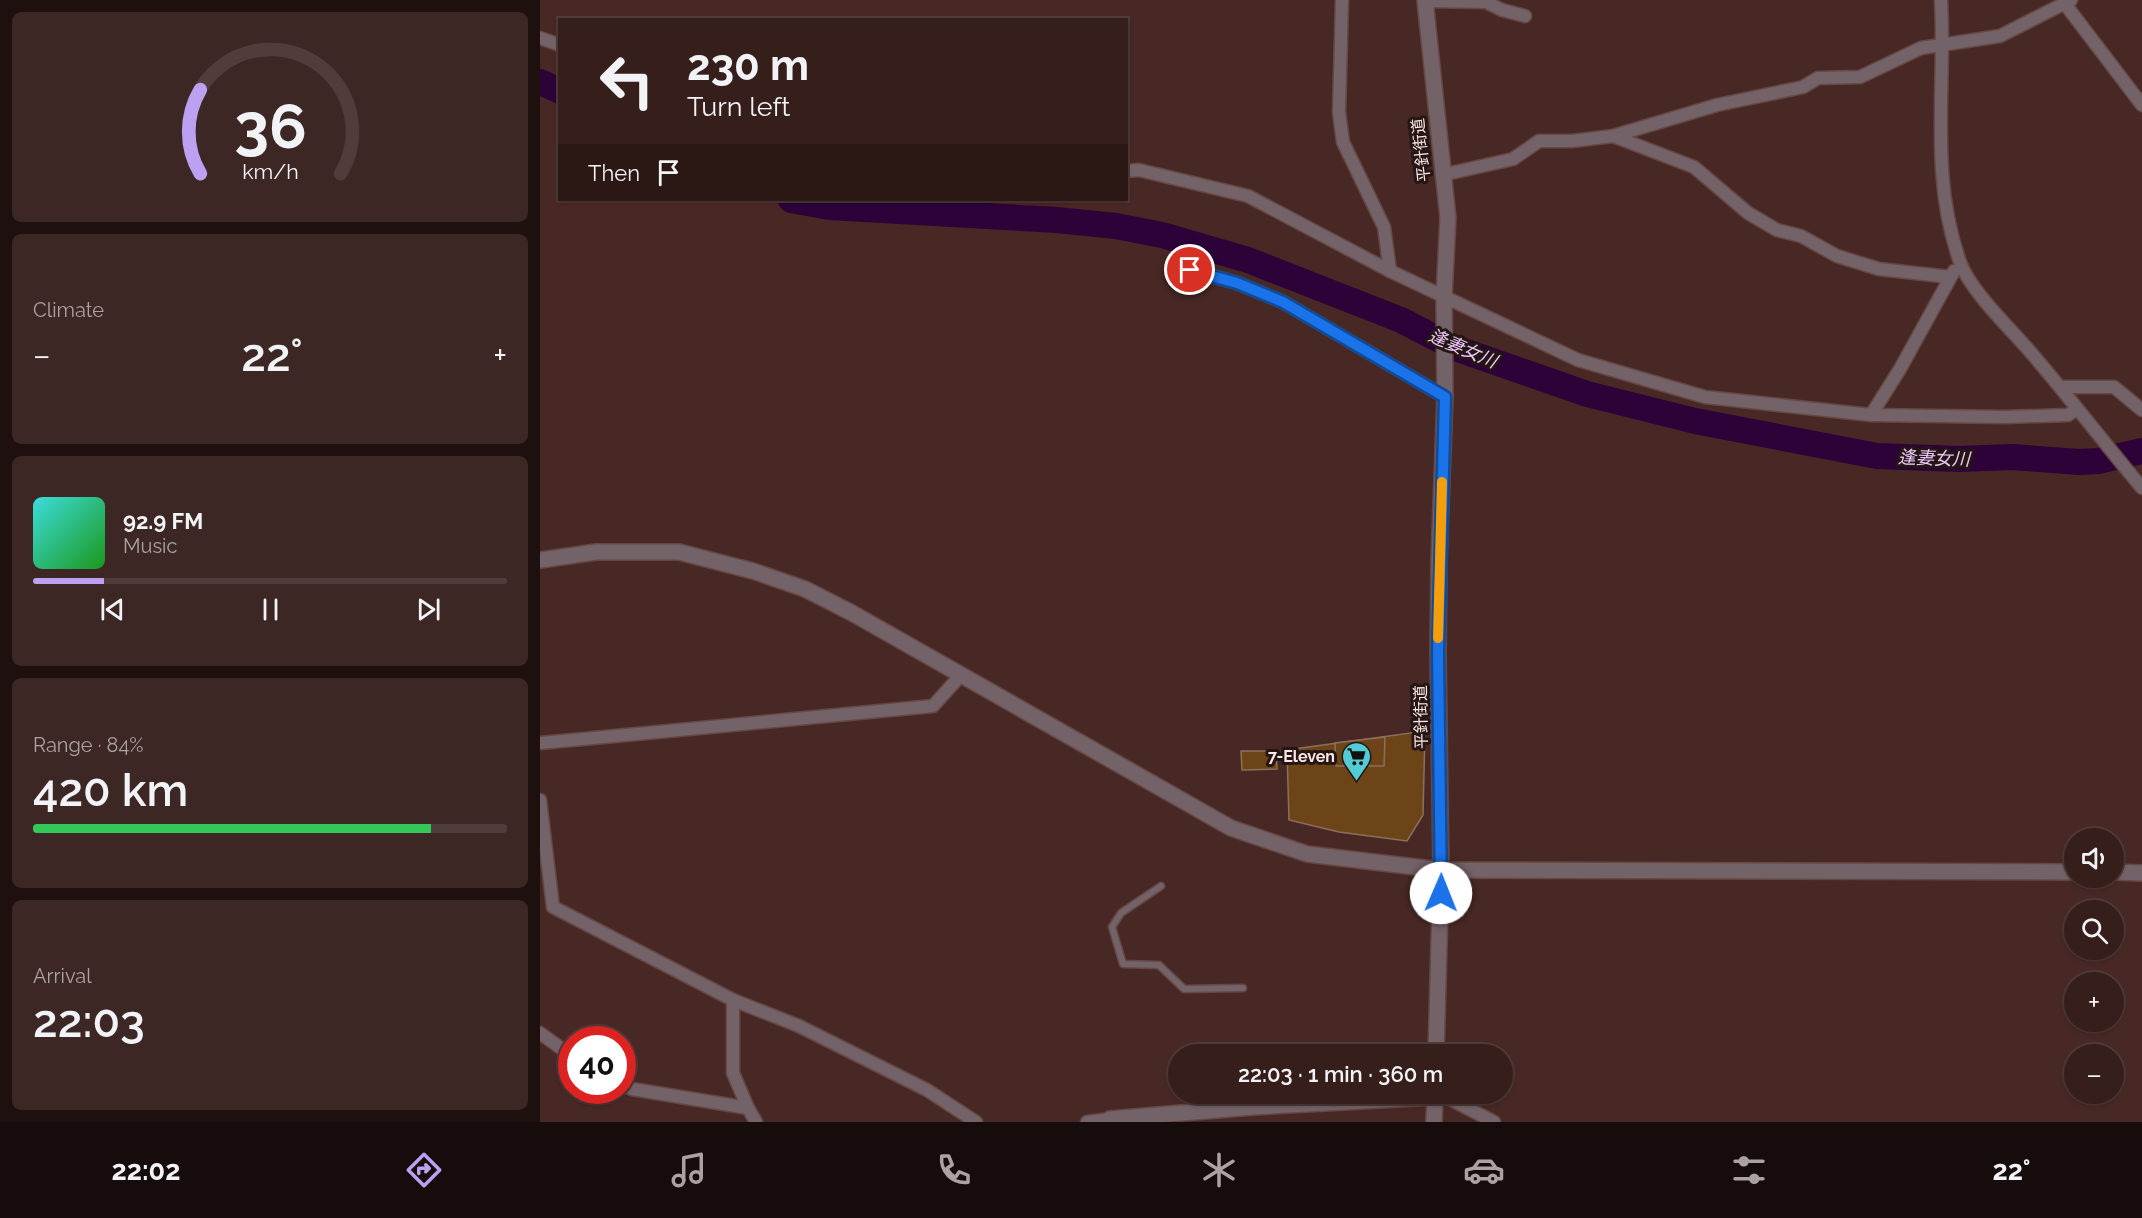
<!DOCTYPE html>
<html lang="en">
<head>
<meta charset="utf-8">
<style>
	body { margin:0; font-family:Raleway,"Noto Sans JP",sans-serif; background:#3d2724; color:#f1f3f6; height:100vh; display:flex; flex-direction:column; font-size:22px; white-space:nowrap }
	* { box-sizing:border-box; margin:0 }
	p { font-size:20px; color:#aaa2a3 }
	.icon { flex:none; width:33px; height:33px; fill:none; stroke:currentColor; stroke-width:2; stroke-linecap:round; stroke-linejoin:round }
	.map { position:relative; flex:1; overflow:hidden }
	.details { display:flex; flex-direction:column; gap:12px; padding:12px; background:#1e100f; width:540px }
	.details>* { flex:none }
	.hud { position:absolute; left:18px; top:18px; width:570px; height:183px; border-radius:0px; box-shadow:0 2px 4px #0004,0 0 0 2px #503c3a; background:#361e1b; color:#f1f3f6; overflow:hidden }
	.fabs { position:absolute; left:1524px; top:828px; display:grid; gap:12px }
	.fabs a { display:grid; place-items:center; width:60px; height:60px; border-radius:50%; background:#361e1b; box-shadow:0 2px 4px #0004,0 0 0 2px #503c3a; font-size:30px }
	.speed { position:absolute; left:18px; top:1026px; display:flex; gap:12px; font-size:30px; font-weight:700; text-align:center }
	.speed>* { display:grid; place-content:center; width:78px; height:78px; border-radius:50%; background:#361e1b; box-shadow:0 2px 4px #0004,0 0 0 2px #503c3a; line-height:1 }
	.speed .limit { border:9px solid #d22; background:#fff; color:#111 }
	.pin { position:absolute; display:grid; place-items:center; width:51px; height:51px; color:#fff; margin:-26px; border:3px solid #fff; border-radius:50%; box-shadow:0 2px 6px #0007 }
	.me { position:absolute; width:66px; margin:-33px; rotate:1deg; stroke-linejoin:round; filter:drop-shadow(0 0 4px #0008) }
	.turn { display:flex; align-items:center; gap:21px; height:126px; padding:0 30px; font-size:27px }
	.turn .icon { width:78px; height:78px; stroke-width:2.5 }
	.turn b { display:block; font-size:42px; line-height:51px }
	.then { display:flex; align-items:center; height:57px; padding:0 30px; background:#0003; gap:12px; font-size:22px }
	.big { font-size:45px; font-weight:600; line-height:1.1 }
	.details .card { flex:1; display:flex; flex-direction:column; justify-content:center; gap:9px; min-width:0; padding:0 21px; border-radius:9px; background:#3d2724 }
	.details .dial { align-items:center; gap:0 }
	.dial svg { height:156px; overflow:visible; fill:none; stroke:#503c3a; stroke-width:7; stroke-linecap:round; text-anchor:middle }
	.dial text { fill:#f1f3f6; stroke:none }
	.song { display:flex; align-items:center; gap:18px }
	.cover { width:72px; height:72px; border-radius:9px; background:linear-gradient(135deg,hsl(180 70% 55%),hsl(120 70% 35%)) }
	.played { height:6px; border-radius:3px; background:linear-gradient(90deg,#bca0f2 15%,#503c3a 15%) }
	.keys { display:flex; justify-content:space-around; direction:ltr }
	.heat { display:flex; justify-content:space-between; align-items:center; font-size:33px; direction:ltr }
	.charge { height:9px; border-radius:4px; background:linear-gradient(90deg,#34c759 84%,#503c3a 0) }
	.trip { position:absolute; left:628px; top:1044px; width:345px; height:60px; border-radius:30px; background:#361e1b; box-shadow:0 2px 4px #0004,0 0 0 2px #503c3a; font-weight:600; line-height:60px; text-align:center }
	.menu { display:flex; height:96px; justify-content:space-around; align-items:center; background:#160c0b; color:#aaa2a3 }
	.menu .icon { width:42px; height:42px }
	.menu .selected { color:#bca0f2 }
	.menu b { font-size:27px; color:#f1f3f6 }
	main { display:flex; flex:1; min-height:0 }
	.map>svg:first-child { display:block }
	.lines { fill:none; stroke-linecap:round; stroke-linejoin:round }
	.river { stroke:#2c0238; stroke-width:26 }
	.building { fill:#6d4318; stroke:#8c715a; stroke-width:1.5 }
	.service-casing { stroke:#654743; stroke-width:9 }
	.minor-casing { stroke:#654743; stroke-width:15 }
	.tertiary-casing { stroke:#654743; stroke-width:18 }
	.service { stroke:#736369; stroke-width:6 }
	.minor { stroke:#736369; stroke-width:12 }
	.tertiary { stroke:#736369; stroke-width:15 }
	.route-casing { stroke:#114b97; stroke-width:15 }
	.route { stroke:#1a73e8; stroke-width:10 }
	.slow { stroke:#f59e0b; stroke-width:10 }
	.labels { text-anchor:middle; dominant-baseline:central; stroke-width:6; stroke-linejoin:round; paint-order:stroke }
	.street-label { font-size:16px; fill:#fde7e4; stroke:#241614 }
	.poi-label { font-size:16px; font-weight:bold; fill:#fde7e4; stroke:#241614; text-anchor:end }
	.water-label { font-size:18px; font-style:italic; fill:#efc9fc; stroke:#241614 }
</style>
</head>
<body>
<main>
<section class="details">
<div class="card dial"><svg viewBox="0 0 100 80">
<path d="M14 69A42 42 0 1 1 86 69"/>
<path d="M14 69A42 42 0 0 1 14 26" stroke="#bca0f2"/>
<text x="50" y="56" font-size="32" font-weight="700">36</text>
<text x="50" y="72" font-size="11">km/h</text>
</svg></div>
<div class="card"><p>Climate</p>
<div class="heat"><a>−</a><b class="big">22°</b><a>+</a></div>
</div>
<div class="card">
<div class="song"><i class="cover"></i><div><b>92.9 FM</b><p>Music</p></div></div>
<div class="played"></div>
<div class="keys"><svg class="icon" aria-label="previous" viewBox="0 0 24 24"><path d="M18 5L8 12l10 7zM5 5v14"/></svg><svg class="icon" aria-label="pause" viewBox="0 0 24 24"><path d="M8 5v14M16 5v14"/></svg><svg class="icon" aria-label="next" viewBox="0 0 24 24"><path d="M6 5l10 7-10 7zM19 5v14"/></svg></div>
</div>
<div class="card"><p>Range · 84%</p><b class="big">420 km</b><div class="charge"></div></div>
<div class="card"><p>Arrival</p><b class="big">22:03</b></div>
</section>
<div class="map">
<svg width="1602" height="1122" viewBox="0 0 1602 1122">
	<rect width="100%" height="100%" fill="#482824"/>
	<g class="lines">
		<g class="river">
			<path d="M0,82L20,91"/>
			<path d="M251,200L289,207L517,220L576,226L622,235L708,260L861,320L915,348L1047,394L1155,421L1337,456L1418,459L1473,457L1539,462L1558,461L1602,451"/>
		</g>
	</g>
	<g class="building">
		<path d="M885,731L883,815L867,841L799,832L749,820L747,750Z"/>
		<path d="M845,737L844,766H796L795,743Z"/>
		<path d="M701,751H736L737,769L702,770Z"/>
	</g>
	<g class="lines">
		<defs>
			<path id="service" d="M621,886L581,913L572,927L583,964L619,965L644,989L703,988"/>
			<g id="minor">
				<path d="M802,0L799,112L803,142L844,227L850,271"/>
				<path d="M1401,0C1406,89 1389,175 1420,262C1430,291 1472,330 1493,355C1530,398 1565,444 1602,488"/>
				<path d="M885,1L946,2L962,10L985,16"/>
				<path d="M1525,4L1602,105"/>
				<path d="M0,38L20,45"/>
				<path d="M1073,136L1154,167L1208,213L1237,230L1261,236L1297,256L1339,269L1410,277"/>
				<path d="M586,171L599,170L708,196L850,271L1038,360L1165,397L1331,415L1465,417L1528,415L1537,409"/>
				<path d="M902,175L973,159L999,141H1032L1073,136L1177,105L1263,87L1278,78L1320,77L1381,48L1460,36L1531,0"/>
				<path d="M650,270L697,283L743,302L905,397"/>
				<path d="M1520,387H1574L1602,410"/>
				<path d="M1331,415L1360,369L1414,271"/>
				<path d="M0,743L393,706L420,676"/>
				<path d="M0,800L13,907L193,1000L259,1026L387,1090L436,1122"/>
				<path d="M193,1000V1073L208,1108L216,1122"/>
				<path d="M0,1033L32,1056"/>
				<path d="M82,1085L92,1089L208,1108"/>
				<path d="M895,1097L910,1099L954,1122"/>
				<path d="M547,1122L570,1119"/>
			</g>
			<g id="tertiary">
				<path d="M885,0L908,218L904,297L905,397L899,560L898,653L901,870L896,1054"/>
				<path d="M0,560L56,552H139L213,571L265,589L312,613L691,828L767,854L901,870L1534,872"/>
				<path d="M1574,872L1602,873"/>
				<path d="M570,1122V1119L713,1107L895,1097"/>
				<path d="M894,1122L895,1094"/>
			</g>
		</defs>
		<use href="#service" class="service-casing"/>
		<use href="#minor" class="minor-casing"/>
		<use href="#tertiary" class="tertiary-casing"/>
		<use href="#service" class="service"/>
		<use href="#minor" class="minor"/>
		<use href="#tertiary" class="tertiary"/>
	</g>
	<g class="lines">
		<defs>
			<path id="route" d="M650,270L697,283L743,302L905,397L898,653L901,893"/>
		</defs>
		<use href="#route" class="route-casing"/>
		<use href="#route" class="route"/>
		<path class="slow" d="M898,638L902,482"/>
	</g>
	<defs>
		<symbol id="supermarket-pin" viewBox="-11 -11 22 30"><path d="M0 17L-7.5 6A9.5 9.5 0 1 1 7.5 6Z" fill="#52ccd5" stroke="#241614"/><path d="M-6-5.5h2.5l.6 2H6L4.5 2H-2.5L-4.4-4H-6ZM-1.5 3.2a1.3 1.3 0 1 0 .1 0ZM3 3.2a1.3 1.3 0 1 0 .1 0Z" fill="#111"/></symbol>
	</defs>
	<g fill-rule="evenodd">
		<use href="#supermarket-pin" x="800" y="740" width="33" height="45"/>
	</g>
	<g class="labels">
		<g class="street-label">
			<text transform="translate(881 150) rotate(-96)">平針街道</text>
			<text transform="translate(881 717) rotate(-91)">平針街道</text>
		</g>
		<g class="poi-label">
			<text x="795" y="756">7-Eleven</text>
		</g>
		<g class="water-label">
			<text transform="translate(923 348) rotate(23)">逢妻女川</text>
			<text transform="translate(1394 458) rotate(2)">逢妻女川</text>
		</g>
	</g>
</svg>
<div class="fabs">
<a><svg class="icon" aria-label="sound" viewBox="0 0 24 24"><path d="M4 9h4l5-4v14l-5-4H4zM17 9q2 3 0 6"/></svg></a>
<a><svg class="icon" aria-label="search" viewBox="0 0 24 24"><circle cx="10" cy="10" r="6"/><path d="M15 15l6 6"/></svg></a>
<a>+</a>
<a>−</a>
</div>
<div class="speed"><div class="limit">40</div></div>
<div class="pin" style="left:650px;top:270px;background:#d93025"><svg class="icon" aria-label="arrive" viewBox="0 0 24 24"><path d="M6 21V4h12l-3 4 3 4H6"/></svg></div>
<svg class="me" style="left:901px;top:893px" viewBox="-20 -20 40 40"><circle r="19" fill="#fff"/><path d="M0-13L10 11 0 6-10 11z" fill="#1a73e8"/></svg>
<div class="trip">22:03 · 1 min · 360 m</div>
<div class="hud">
<div class="turn"><svg class="icon" aria-label="left" viewBox="0 0 24 24"><path d="M17 20v-9H6M10 6l-5 5 5 5"/></svg><div><b>230 m</b>Turn left</div></div>
<div class="then">Then<svg class="icon" aria-label="arrive" viewBox="0 0 24 24"><path d="M6 21V4h12l-3 4 3 4H6"/></svg></div>
</div>
</div>
</main>
<nav class="menu">
<b>22:02</b>
<svg class="icon selected" aria-label="directions" viewBox="0 0 24 24"><path d="M12 3l9 9-9 9-9-9zM9 14v-3h6M13 9l2 2-2 2"/></svg>
<svg class="icon" aria-label="music" viewBox="0 0 24 24"><path d="M9 18V5l10-2v13"/><circle cx="6" cy="18" r="3"/><circle cx="16" cy="16" r="3"/></svg>
<svg class="icon" aria-label="phone" viewBox="0 0 24 24"><path d="M5 4h4l2 5-3 2q2 4 5 5l2-3 5 2v4C11 20 4 13 5 4z"/></svg>
<svg class="icon" aria-label="climate" viewBox="0 0 24 24"><path d="M12 3v18M4 7l16 10M4 17L20 7"/></svg>
<svg class="icon" aria-label="car" viewBox="0 0 24 24"><path d="M5 17H2v-5l4-1 3-4h7l3 4 3 1v5h-3M9 17h6M6 11h13"/><circle cx="7" cy="17" r="2"/><circle cx="17" cy="17" r="2"/></svg>
<svg class="icon" aria-label="filters" viewBox="0 0 24 24"><path d="M4 7h16M4 17h16"/><circle cx="9" cy="7" r="2"/><circle cx="15" cy="17" r="2"/></svg>
<b>22°</b>
</nav>
</body>
</html>
